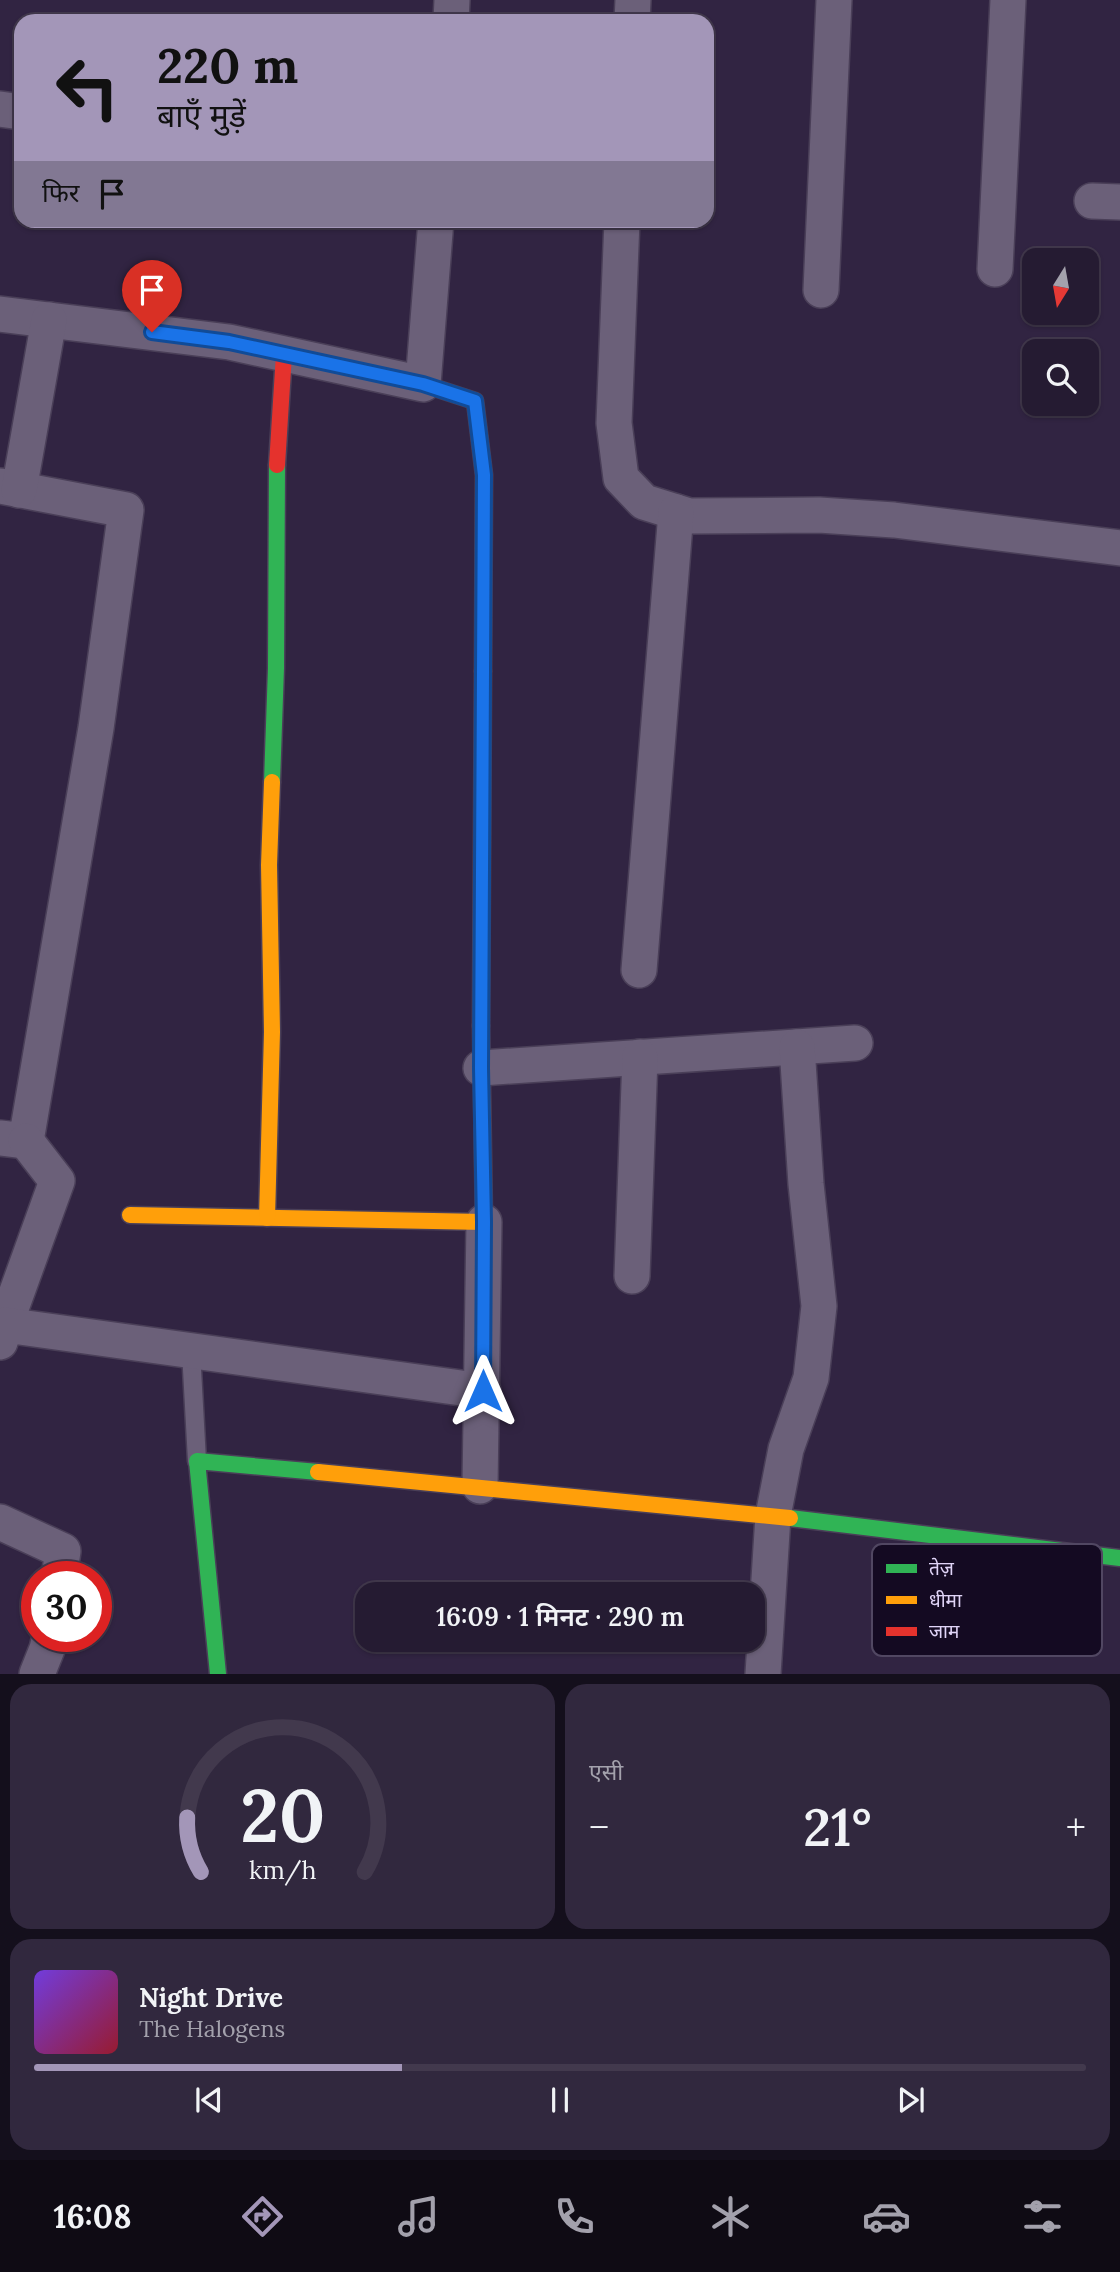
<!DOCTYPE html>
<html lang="hi">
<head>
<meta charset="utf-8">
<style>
	body { margin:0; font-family:Lora,"Noto Sans Devanagari",serif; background:#31283e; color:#f1f3f6; height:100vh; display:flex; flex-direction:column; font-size:26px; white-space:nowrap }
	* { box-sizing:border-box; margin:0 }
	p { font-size:23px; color:#a3a1ac }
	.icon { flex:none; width:38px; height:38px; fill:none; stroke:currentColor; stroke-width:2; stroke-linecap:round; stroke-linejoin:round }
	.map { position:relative; height:1674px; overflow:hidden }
	.drawer { display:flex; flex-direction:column; gap:10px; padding:10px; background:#140f1c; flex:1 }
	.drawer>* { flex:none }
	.guide { position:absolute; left:14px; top:14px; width:700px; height:214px; border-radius:21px; box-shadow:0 2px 5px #0004,0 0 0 2px #42394d; background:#a396b8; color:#111; overflow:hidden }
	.needle { width:46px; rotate:191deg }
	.fabs { position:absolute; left:1022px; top:248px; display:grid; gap:14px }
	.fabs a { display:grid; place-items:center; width:77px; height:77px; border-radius:14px; background:#251b32; box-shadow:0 2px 5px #0004,0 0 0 2px #42394d; font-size:35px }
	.speed { position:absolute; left:21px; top:1561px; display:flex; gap:14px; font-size:35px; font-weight:700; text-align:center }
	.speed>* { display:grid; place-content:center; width:91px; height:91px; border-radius:50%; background:#251b32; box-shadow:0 2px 5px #0004,0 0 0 2px #42394d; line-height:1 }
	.speed .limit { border:10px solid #d22; background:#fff; color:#111 }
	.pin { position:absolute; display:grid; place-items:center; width:60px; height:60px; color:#fff; margin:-72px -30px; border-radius:50% 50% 50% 0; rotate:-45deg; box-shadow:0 0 7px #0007 }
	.pin .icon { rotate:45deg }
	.me { position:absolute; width:77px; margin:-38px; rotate:0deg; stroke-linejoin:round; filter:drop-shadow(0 0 5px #0008) }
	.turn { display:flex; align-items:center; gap:24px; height:147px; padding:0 28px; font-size:32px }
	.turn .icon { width:91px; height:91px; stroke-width:2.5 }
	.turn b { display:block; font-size:49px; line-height:60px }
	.then { display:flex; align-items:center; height:66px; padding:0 28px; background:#0003; gap:14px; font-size:26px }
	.big { font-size:52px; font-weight:600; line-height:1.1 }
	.drawer .widget { flex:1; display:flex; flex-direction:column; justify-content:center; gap:10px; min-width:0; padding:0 24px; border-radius:21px; background:#31283e }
	.drawer .dial { align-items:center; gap:0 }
	.dial svg { height:182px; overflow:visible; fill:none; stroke:#42394d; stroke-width:7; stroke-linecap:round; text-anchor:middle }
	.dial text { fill:#f1f3f6; stroke:none }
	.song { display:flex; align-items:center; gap:21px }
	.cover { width:84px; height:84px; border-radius:10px; background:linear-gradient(135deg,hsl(260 70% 55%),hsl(350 70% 35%)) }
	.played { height:7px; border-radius:4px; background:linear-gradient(90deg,#a396b8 35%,#42394d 35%) }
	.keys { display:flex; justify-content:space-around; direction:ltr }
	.heat { display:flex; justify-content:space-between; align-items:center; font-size:38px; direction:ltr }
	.drawer .tiles { flex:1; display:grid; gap:10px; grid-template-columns:1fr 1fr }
	.widget:last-child { grid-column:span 2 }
	.trip { position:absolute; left:355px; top:1582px; width:410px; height:70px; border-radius:21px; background:#251b32; box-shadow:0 2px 5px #0004,0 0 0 2px #42394d; font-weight:600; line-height:70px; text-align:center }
	.menu { display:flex; height:112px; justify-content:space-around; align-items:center; background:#0f0b14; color:#a3a1ac }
	.menu .icon { width:49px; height:49px }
	.menu .current { color:#a396b8 }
	.menu b { font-size:32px; color:#f1f3f6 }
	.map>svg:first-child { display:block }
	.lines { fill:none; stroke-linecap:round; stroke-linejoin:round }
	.lane-casing { stroke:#4a3f58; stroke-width:21 }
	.street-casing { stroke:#4a3f58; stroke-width:38 }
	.fast-casing { stroke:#4a3f58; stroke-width:19 }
	.slow-casing { stroke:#4a3f58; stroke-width:19 }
	.jam-casing { stroke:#4a3f58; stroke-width:19 }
	.lane { stroke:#6b6079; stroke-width:18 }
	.street { stroke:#6b6079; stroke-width:35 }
	.fast { stroke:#30b455; stroke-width:16 }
	.slow { stroke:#ff9f0a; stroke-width:16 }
	.jam { stroke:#e5322d; stroke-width:16 }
	.route-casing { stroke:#114b97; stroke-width:18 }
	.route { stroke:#1a73e8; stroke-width:12 }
	.key { fill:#140a22; stroke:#514762; stroke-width:2 }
	.key-label { font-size:19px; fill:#e0d4f7 }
</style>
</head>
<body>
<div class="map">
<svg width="1120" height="1674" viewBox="0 0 1120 1674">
	<rect width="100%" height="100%" fill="#312442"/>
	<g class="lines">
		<defs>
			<path id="lane" d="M191,1351L197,1461"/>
			<g id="street">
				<path d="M451,21L452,0"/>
				<path d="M632,21L633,0"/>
				<path d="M0,109L21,112"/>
				<path d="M1092,201L1120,202"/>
				<path d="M622,220L614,423L621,478L644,502L689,516L819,515L894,520L1120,548"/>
				<path d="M995,269L1008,0"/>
				<path d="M821,290L834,0"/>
				<path d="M0,314L229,342L423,384L436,220"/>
				<path d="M0,486L126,510L96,728L26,1141L0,1138"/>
				<path d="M19,490L49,320"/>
				<path d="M639,970L676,512"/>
				<path d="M481,1068L855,1043"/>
				<path d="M632,1276L640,1057"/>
				<path d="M5,1325L57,1181L26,1141"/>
				<path d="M0,1342L5,1325L483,1391"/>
				<path d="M480,1486L484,1222"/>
				<path d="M0,1522L63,1551L59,1577"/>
				<path d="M37,1674L47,1649L50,1636"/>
				<path d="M763,1674L773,1516L786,1449L811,1378L819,1306L806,1184L797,1047"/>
			</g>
			<g id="fast">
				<path d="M272,782L276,668L277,465"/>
				<path d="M481,1026L483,671"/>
				<path d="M790,1518L1120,1558"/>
				<path d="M218,1674L197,1461L318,1472"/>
			</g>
			<g id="slow">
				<path d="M130,1215L484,1222L481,1026"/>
				<path d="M267,1218L272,1032L269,865L272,782"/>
				<path d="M318,1472L790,1518"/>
			</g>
			<g id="jam">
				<path d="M423,384L475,401L484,475L483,671"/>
				<path d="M277,465L284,354"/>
			</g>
		</defs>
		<use href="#lane" class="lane-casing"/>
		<use href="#street" class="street-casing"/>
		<use href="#fast" class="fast-casing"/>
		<use href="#slow" class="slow-casing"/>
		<use href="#jam" class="jam-casing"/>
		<use href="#lane" class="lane"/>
		<use href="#street" class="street"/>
		<use href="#fast" class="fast"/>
		<use href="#slow" class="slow"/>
		<use href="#jam" class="jam"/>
	</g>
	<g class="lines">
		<defs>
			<path id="route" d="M152,332L229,342L423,384L475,401L484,475L481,1068L484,1222L483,1391"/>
		</defs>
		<use href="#route" class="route-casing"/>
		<use href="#route" class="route"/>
	</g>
	<rect x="872" y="1544" width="230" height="112" rx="10" class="key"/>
	<rect x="886" y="1564" width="31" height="9" fill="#30b455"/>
	<rect x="886" y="1596" width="31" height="8" fill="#ff9f0a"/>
	<rect x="886" y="1627" width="31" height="9" fill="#e5322d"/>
	<g class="key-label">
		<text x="929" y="1575">तेज़</text>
		<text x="929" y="1607">धीमा</text>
		<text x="929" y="1638">जाम</text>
	</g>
</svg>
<div class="fabs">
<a><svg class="needle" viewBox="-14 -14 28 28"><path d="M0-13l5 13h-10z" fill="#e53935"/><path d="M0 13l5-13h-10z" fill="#a3a1ac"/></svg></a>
<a><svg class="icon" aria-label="search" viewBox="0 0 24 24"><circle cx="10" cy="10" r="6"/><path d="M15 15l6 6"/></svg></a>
</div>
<div class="speed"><div class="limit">30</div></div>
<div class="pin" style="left:152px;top:332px;background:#d93025"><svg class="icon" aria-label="arrive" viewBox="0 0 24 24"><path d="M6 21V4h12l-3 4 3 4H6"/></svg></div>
<svg class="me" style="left:483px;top:1391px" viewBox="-20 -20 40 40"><path d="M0-17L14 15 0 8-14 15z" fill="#1a73e8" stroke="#fff" stroke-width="4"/></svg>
<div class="trip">16:09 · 1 मिनट · 290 m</div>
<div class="guide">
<div class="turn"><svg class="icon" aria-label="left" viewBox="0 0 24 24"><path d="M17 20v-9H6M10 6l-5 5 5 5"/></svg><div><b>220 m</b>बाएँ मुड़ें</div></div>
<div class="then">फिर<svg class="icon" aria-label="arrive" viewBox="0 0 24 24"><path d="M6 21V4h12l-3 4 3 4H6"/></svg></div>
</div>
</div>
<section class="drawer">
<div class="tiles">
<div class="widget dial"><svg viewBox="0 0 100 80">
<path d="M14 69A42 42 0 1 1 86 69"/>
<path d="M14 69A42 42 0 0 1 8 45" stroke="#a396b8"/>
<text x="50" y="56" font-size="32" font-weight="700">20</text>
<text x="50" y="72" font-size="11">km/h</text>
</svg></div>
<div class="widget"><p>एसी</p>
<div class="heat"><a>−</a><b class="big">21°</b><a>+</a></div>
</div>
<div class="widget">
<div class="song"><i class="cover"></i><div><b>Night Drive</b><p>The Halogens</p></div></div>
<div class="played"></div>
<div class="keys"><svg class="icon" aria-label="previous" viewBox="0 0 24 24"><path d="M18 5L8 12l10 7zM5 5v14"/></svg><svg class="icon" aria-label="pause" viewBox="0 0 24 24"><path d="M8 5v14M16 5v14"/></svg><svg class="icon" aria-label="next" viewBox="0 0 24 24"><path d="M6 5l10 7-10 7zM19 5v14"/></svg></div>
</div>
</div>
</section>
<nav class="menu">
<b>16:08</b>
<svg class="icon current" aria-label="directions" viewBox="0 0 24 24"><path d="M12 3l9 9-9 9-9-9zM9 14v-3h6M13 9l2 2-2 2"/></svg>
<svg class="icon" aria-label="music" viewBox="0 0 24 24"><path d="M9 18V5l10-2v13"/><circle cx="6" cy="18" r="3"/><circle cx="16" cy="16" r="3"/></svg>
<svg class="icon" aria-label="phone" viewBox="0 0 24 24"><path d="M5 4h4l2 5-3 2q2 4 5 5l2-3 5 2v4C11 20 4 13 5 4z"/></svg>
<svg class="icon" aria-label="climate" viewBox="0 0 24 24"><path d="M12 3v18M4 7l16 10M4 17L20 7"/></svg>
<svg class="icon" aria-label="car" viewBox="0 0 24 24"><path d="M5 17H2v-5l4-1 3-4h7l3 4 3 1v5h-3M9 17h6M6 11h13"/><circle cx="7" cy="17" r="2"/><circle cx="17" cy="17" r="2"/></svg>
<svg class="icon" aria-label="filters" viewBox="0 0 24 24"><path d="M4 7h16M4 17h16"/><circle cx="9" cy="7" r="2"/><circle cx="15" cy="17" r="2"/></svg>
</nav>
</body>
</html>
